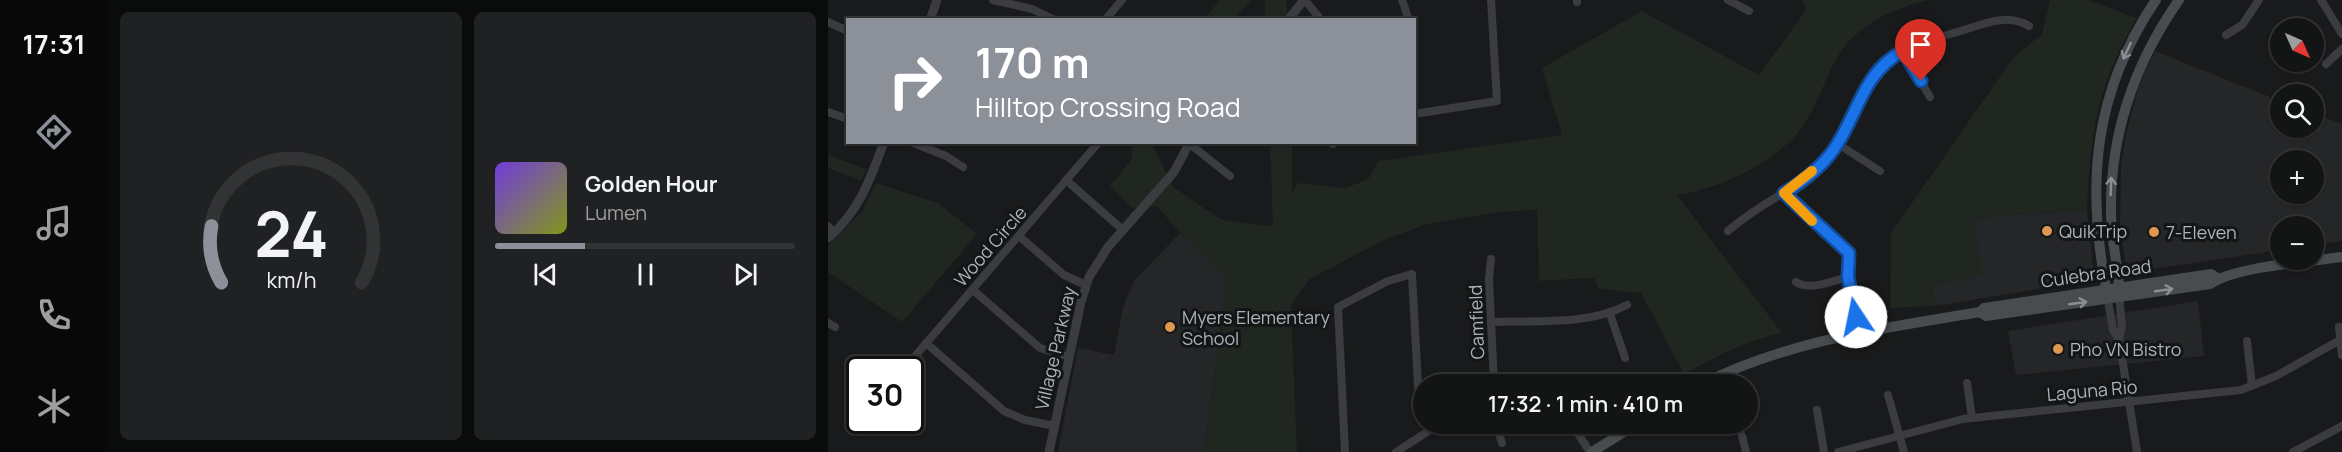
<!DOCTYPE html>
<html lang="en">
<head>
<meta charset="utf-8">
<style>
	body { margin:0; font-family:Manrope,sans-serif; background:#202122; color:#f1f3f6; height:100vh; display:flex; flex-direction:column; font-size:22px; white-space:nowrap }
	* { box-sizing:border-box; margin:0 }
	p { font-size:20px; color:#9d9ea0 }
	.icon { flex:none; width:33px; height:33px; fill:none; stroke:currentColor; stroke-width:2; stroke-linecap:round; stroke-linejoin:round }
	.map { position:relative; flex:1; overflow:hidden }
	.panel { display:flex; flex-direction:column; gap:12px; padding:12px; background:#0a0b0b; width:720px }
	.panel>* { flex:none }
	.banner { position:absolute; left:18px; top:18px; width:570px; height:126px; border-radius:0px; box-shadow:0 2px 4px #0004,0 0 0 2px #323334; background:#8c9099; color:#fff; overflow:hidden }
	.needle { width:39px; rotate:135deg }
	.tools { position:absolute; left:1442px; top:18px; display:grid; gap:12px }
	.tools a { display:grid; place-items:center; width:54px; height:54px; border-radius:50%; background:#131414; box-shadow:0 2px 4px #0004,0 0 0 2px #323334; font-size:30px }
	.speed { position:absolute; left:18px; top:356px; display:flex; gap:12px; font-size:30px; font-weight:700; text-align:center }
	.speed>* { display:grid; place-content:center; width:78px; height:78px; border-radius:50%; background:#131414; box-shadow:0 2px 4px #0004,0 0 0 2px #323334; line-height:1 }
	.speed .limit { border:3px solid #111; border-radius:9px; background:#fff; color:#111 }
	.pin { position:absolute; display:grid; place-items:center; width:51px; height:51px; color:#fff; margin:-62px -26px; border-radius:50% 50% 50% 0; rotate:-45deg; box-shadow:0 0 6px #0007 }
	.pin .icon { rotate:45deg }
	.me { position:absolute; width:66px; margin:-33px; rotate:349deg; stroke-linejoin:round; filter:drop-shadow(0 0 4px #0008) }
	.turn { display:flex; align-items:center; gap:21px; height:126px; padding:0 30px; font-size:27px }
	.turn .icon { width:78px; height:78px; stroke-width:2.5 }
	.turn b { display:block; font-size:42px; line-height:51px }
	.panel .widget { flex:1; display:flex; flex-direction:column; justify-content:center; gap:9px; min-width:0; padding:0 21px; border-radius:9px; background:#202122 }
	.panel .dial { align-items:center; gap:0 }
	.dial svg { height:156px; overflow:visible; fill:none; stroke:#323334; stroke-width:7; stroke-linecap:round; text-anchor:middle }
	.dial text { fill:#f1f3f6; stroke:none }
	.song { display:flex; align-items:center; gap:18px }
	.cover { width:72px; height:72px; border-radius:9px; background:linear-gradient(135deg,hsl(260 70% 55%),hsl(70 70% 35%)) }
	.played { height:6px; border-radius:3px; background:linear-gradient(90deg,#8c9099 30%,#323334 30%) }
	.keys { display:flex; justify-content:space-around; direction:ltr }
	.panel .tiles { flex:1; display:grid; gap:12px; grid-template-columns:repeat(2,1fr) }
	.trip { position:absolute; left:585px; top:374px; width:345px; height:60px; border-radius:30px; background:#131414; box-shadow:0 2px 4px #0004,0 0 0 2px #323334; font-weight:600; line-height:60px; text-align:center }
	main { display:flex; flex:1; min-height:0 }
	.dock { display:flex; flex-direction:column; width:108px; justify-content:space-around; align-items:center; background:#080808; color:#9d9ea0 }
	.dock .icon { width:42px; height:42px }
	.dock .active { color:#8c9099 }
	.dock b { font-size:27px; color:#f1f3f6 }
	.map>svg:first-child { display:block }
	.built { fill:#252628; fill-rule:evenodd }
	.green { fill:#202620 }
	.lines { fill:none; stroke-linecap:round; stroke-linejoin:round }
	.minor { stroke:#3b3c40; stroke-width:8 }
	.tertiary { stroke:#3b3c40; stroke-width:9 }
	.secondary { stroke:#494c4f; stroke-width:10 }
	.oneway { stroke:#8a8f94 }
	.route-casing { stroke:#114b97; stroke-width:15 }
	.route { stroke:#1a73e8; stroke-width:10 }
	.slow { stroke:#f59e0b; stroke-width:10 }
	.poi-dot { fill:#dd9750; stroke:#141516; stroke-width:2 }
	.labels { text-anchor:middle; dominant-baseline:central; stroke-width:6; stroke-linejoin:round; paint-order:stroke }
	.poi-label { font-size:18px; fill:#adb3b9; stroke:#141516; text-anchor:start }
	.street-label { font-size:18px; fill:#adb3b9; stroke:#141516 }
</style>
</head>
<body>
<main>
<nav class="dock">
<b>17:31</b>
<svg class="icon active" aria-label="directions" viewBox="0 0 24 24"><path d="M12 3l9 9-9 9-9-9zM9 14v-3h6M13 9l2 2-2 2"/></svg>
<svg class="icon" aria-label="music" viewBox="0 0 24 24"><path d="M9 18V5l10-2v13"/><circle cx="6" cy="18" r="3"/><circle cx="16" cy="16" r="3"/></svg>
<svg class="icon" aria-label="phone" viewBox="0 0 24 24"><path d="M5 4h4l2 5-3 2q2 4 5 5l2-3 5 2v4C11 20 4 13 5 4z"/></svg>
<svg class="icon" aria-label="climate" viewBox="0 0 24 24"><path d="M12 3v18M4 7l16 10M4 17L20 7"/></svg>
</nav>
<section class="panel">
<div class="tiles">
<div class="widget dial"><svg viewBox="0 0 100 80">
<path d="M14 69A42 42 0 1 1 86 69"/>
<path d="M14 69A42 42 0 0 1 9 40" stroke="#8c9099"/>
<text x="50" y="56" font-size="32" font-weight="700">24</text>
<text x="50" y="72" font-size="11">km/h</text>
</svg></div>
<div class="widget">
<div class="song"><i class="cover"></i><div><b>Golden Hour</b><p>Lumen</p></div></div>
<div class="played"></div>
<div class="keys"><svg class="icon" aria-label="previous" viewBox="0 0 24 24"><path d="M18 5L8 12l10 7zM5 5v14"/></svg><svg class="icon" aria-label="pause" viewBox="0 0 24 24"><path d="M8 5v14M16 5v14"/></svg><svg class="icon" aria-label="next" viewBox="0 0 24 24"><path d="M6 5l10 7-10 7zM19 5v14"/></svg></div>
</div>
</div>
</section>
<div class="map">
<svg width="1514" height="452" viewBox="0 0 1514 452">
	<rect width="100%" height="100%" fill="#191a1b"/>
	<g class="built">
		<path d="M1327,51L1452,101V128H1485V113L1514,124V241L1485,245V226H1452V250L1305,272L1298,267L1292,229L1293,165L1298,134L1310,88ZM1452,160H1485V194H1452Z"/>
		<path d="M1259,211L1266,275L1258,281L1107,306L1103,284L1153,275L1146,219L1183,214Z"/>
		<path d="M352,233L399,279L376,452H230L250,348L286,355L295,307L306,281Z"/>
		<path d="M1370,301L1376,356L1188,375L1180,331Z"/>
	</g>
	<g class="green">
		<path d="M392,0H423L406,19H376Z"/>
		<path d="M437,0H458L460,19L437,20Z"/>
		<path d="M974,0H1100C1063,8 1022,29 1005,65C993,88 987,113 969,134C939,167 892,188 849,195L954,333C918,340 888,357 856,374L813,293L771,289L766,278L711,281L709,210L671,212L599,224L556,240L482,279L463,305L469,452H376L399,279L352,233L329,206L304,208L282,186L303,160L305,143H326L325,146L345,187L394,220L445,226L442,143H464V194L470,183L518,188L540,179L551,161L734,135L714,68L814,11L931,75L978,10Z"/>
		<path d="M1222,0H1260L1309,18C1269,86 1262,133 1259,211L1183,214L1146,219L1154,275L1103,284L1107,306L1062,308L1063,233L1185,58L1214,34Z"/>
		<path d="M0,155L38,169L33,181L0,168Z"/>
		<path d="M48,183L110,203L149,234L74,322L0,272V245L34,212Z"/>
	</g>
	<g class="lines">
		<g class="minor">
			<path d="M165,0L204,9L227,20"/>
			<path d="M477,0L493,20"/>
			<path d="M574,0L581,20"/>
			<path d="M749,0V2"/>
			<path d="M900,0L921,11"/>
			<path d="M1493,0L1514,34"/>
			<path d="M277,20L294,0"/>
			<path d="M0,22L20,31"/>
			<path d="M1398,35L1414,25L1431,0"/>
			<path d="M1075,51L1102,97"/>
			<path d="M1498,64L1514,49"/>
			<path d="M0,112L20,119"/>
			<path d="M586,114L669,101L663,0"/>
			<path d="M83,142L118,156L135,167"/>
			<path d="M505,142V144"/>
			<path d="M362,144L402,176"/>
			<path d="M1010,144L1052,171"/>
			<path d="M238,180L295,230"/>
			<path d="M956,193L1021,253L1019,277L1030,332"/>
			<path d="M0,226L6,233"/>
			<path d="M900,231C930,204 968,190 996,161C1016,140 1022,113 1035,89C1058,50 1100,41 1139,29C1160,22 1181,14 1201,26"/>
			<path d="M191,236L236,275L258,285"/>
			<path d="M663,259L661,279L666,384"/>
			<path d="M968,282C981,291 1005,281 1019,277"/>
			<path d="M145,290L212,348L242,357"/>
			<path d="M1291,293L1294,327L1291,339L1309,452"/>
			<path d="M1279,295L1285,330L1291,339"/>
			<path d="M782,314L797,358"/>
			<path d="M663,322C707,320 759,326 799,305"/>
			<path d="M0,323L7,327"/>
			<path d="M1511,327L1514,355"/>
			<path d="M1419,341L1424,386"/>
			<path d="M98,343L176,411L197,420L227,426"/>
			<path d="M76,369L271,142"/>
			<path d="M1139,383L1144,418"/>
			<path d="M1060,395L1076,452"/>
			<path d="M989,410L996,452"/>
			<path d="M42,420V422"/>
			<path d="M668,423L674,443"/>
			<path d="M743,423L762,452"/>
			<path d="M914,436L918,452"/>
			<path d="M517,452L510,307L560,281L584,274L591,405L596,422"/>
			<path d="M568,452L613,423"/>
			<path d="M1010,452L1135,419L1413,390L1448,376L1512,340"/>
			<path d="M1465,452L1514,426"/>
		</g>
		<g class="tertiary">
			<path d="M102,20L109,0"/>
			<path d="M460,20L476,0"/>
			<path d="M0,238C31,212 42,180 56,142"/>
			<path d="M221,452L253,302L261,277L280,247L346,172L362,142"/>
		</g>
		<g class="secondary">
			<path d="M1291,286C1289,261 1283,237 1283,212C1282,135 1307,63 1351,0"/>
			<path d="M1278,288C1258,182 1266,91 1328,0"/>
			<path d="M1152,312L1158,316L1382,284C1409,266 1480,262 1514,257"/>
			<path d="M874,384C961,340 1057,328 1152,312L1156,308L1383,274L1391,279"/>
			<path d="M764,452L810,423"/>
		</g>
	</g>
	<defs><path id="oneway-shaft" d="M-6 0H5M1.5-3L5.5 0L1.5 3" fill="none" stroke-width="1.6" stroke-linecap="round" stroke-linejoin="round" transform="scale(1.5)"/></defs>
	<g class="oneway">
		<use href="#oneway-shaft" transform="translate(1299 51) rotate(115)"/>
		<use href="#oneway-shaft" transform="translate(1283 186) rotate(-88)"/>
		<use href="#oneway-shaft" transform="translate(1336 290) rotate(-8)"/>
		<use href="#oneway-shaft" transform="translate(1250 303) rotate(-8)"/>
	</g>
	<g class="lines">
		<defs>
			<path id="route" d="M1028,317L1020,277L1021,253L956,193C976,181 998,163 1010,143C1031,109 1037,71 1075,51L1093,81"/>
		</defs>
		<use href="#route" class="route-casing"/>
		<use href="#route" class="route"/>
		<path class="slow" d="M984,221L956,193L984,171"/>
	</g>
	<g class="poi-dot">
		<circle cx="1219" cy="231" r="6"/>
		<circle cx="1326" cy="232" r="6"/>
		<circle cx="342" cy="327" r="6"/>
		<circle cx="1230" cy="349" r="6"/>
	</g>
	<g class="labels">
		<g class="poi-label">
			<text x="1231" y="231">QuikTrip</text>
			<text x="1338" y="232">7-Eleven</text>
			<text x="354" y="317">Myers Elementary<tspan x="354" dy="21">School</tspan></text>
			<text x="1242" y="349">Pho VN Bistro</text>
		</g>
		<g class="street-label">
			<text transform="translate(162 246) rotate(-49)">Wood Circle</text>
			<text transform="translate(1268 273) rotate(-8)">Culebra Road</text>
			<text transform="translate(648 322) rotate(-92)">Camfield</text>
			<text transform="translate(227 348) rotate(-77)">Village Parkway</text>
			<text transform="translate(1264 390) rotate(-5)">Laguna Rio</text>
		</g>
	</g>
</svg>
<div class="tools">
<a><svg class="needle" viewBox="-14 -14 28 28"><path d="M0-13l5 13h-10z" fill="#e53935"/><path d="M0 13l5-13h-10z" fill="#9d9ea0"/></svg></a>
<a><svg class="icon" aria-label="search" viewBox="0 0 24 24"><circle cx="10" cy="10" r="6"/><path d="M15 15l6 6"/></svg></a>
<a>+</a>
<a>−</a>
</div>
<div class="speed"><div class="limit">30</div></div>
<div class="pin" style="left:1093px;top:81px;background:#d93025"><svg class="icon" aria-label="arrive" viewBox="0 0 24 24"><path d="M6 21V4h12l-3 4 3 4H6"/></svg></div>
<svg class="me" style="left:1028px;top:317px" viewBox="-20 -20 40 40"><circle r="19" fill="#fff"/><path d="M0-13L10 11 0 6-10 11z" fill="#1a73e8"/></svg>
<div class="trip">17:32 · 1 min · 410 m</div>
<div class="banner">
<div class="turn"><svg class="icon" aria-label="right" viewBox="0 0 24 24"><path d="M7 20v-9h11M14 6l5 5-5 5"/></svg><div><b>170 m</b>Hilltop Crossing Road</div></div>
</div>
</div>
</main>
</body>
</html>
